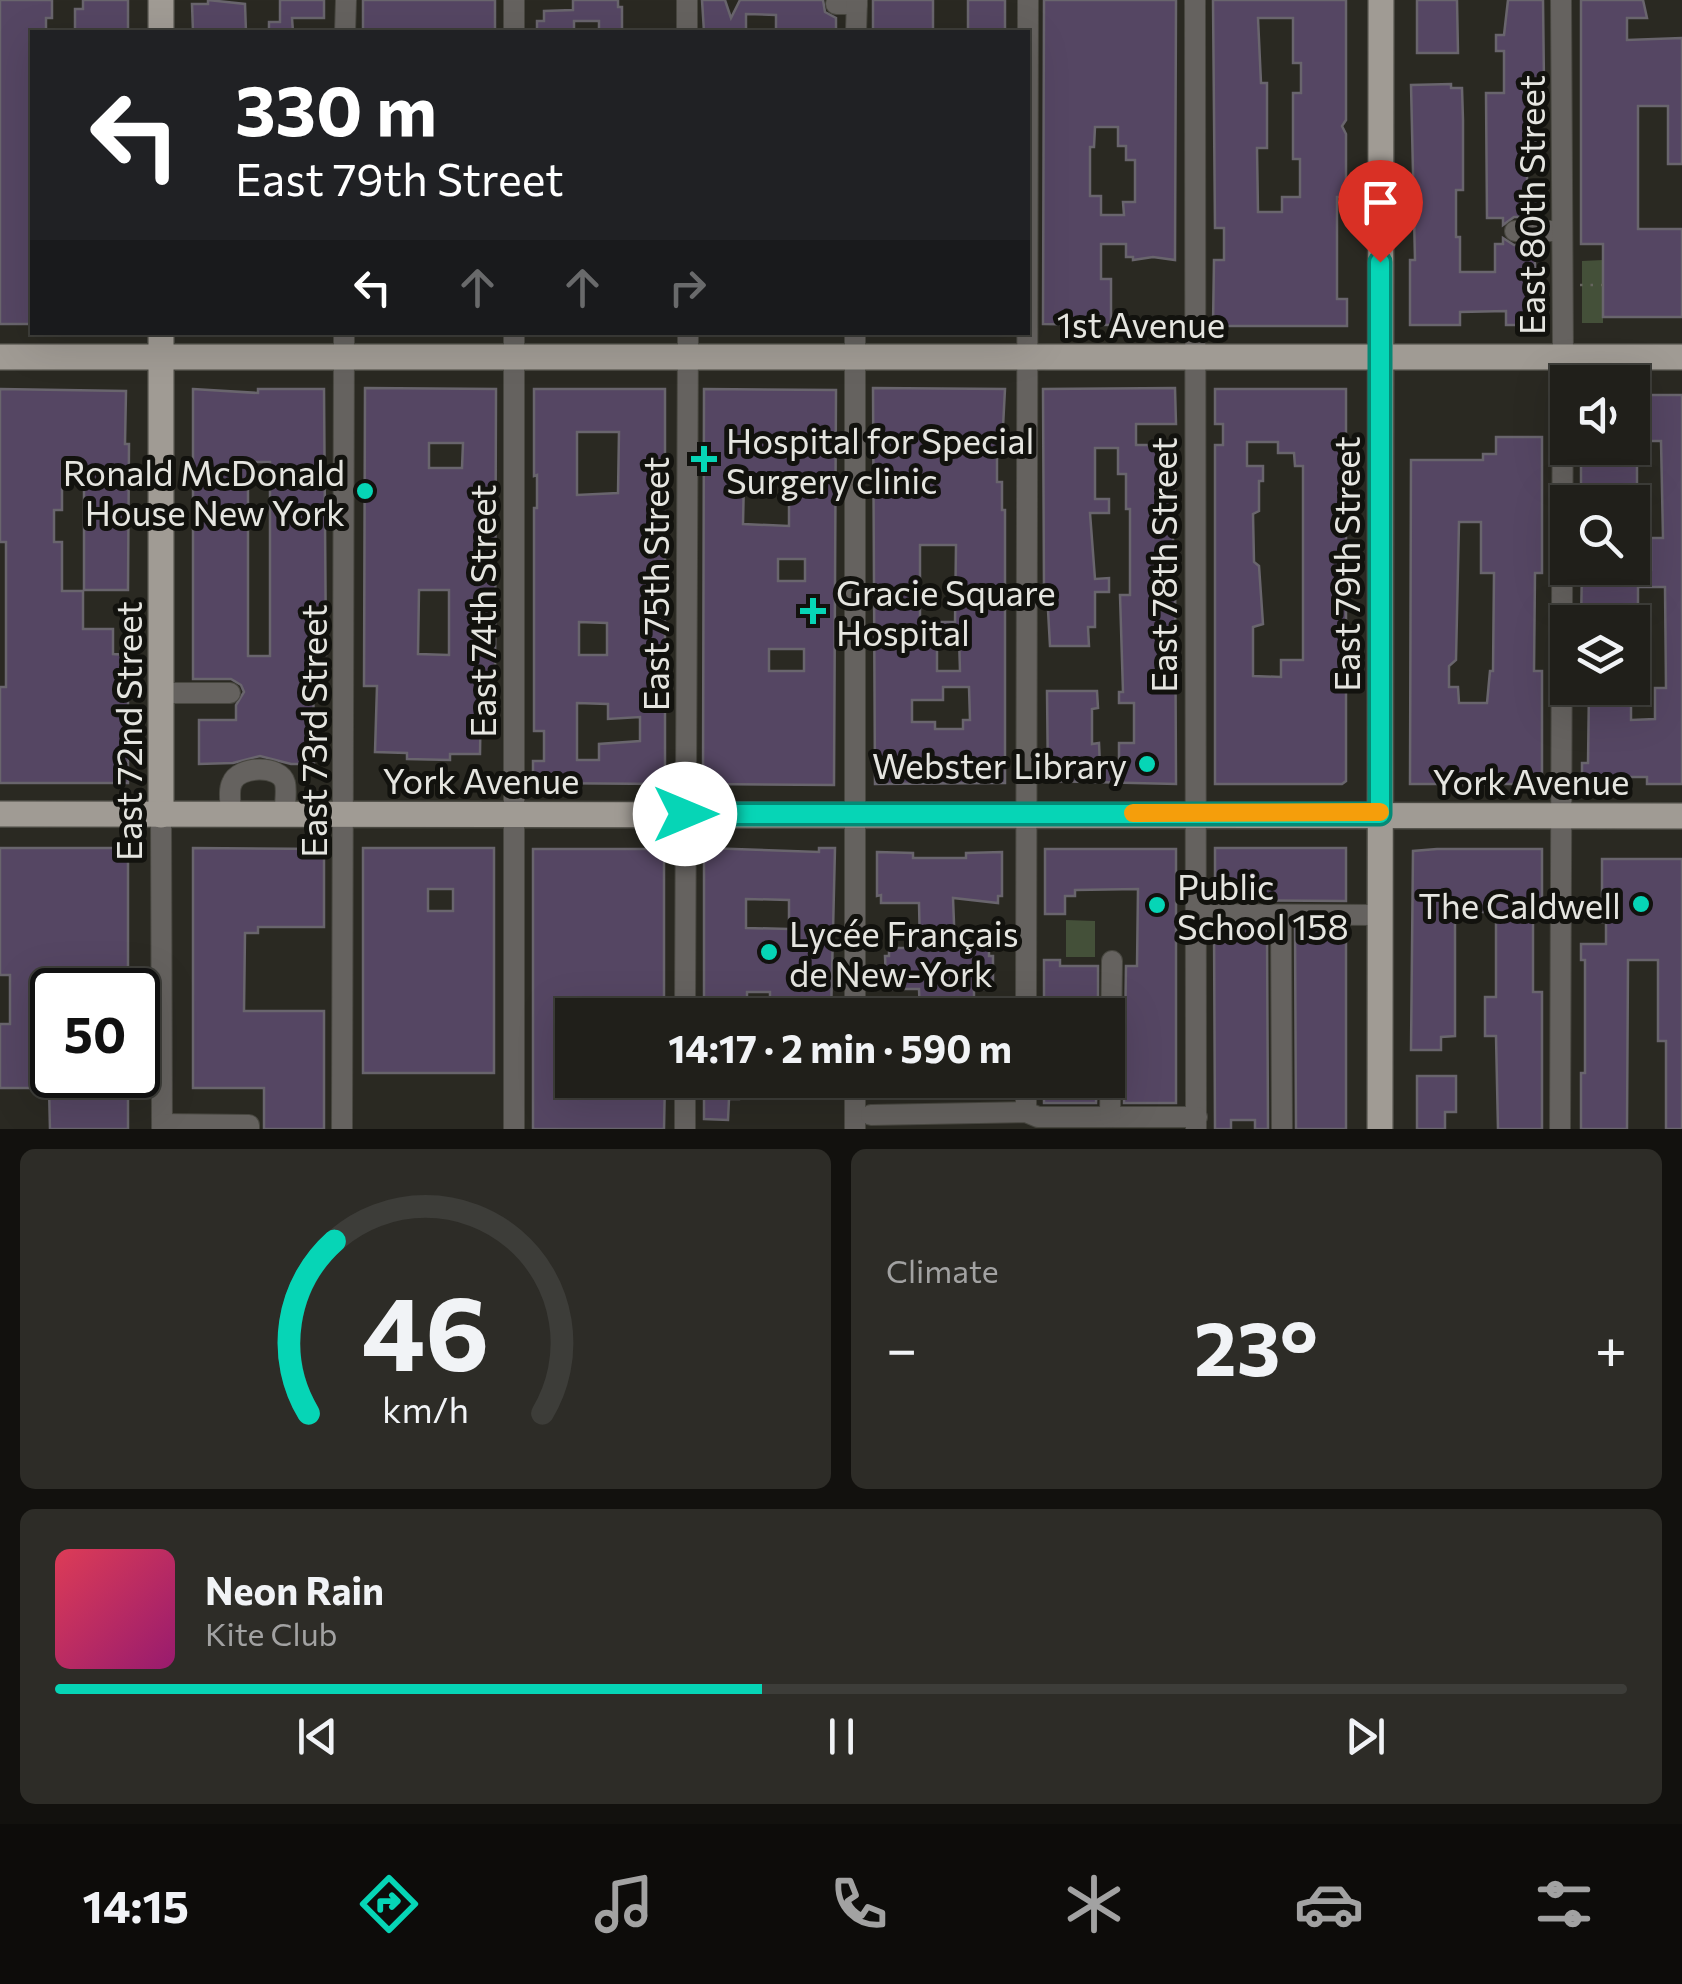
<!DOCTYPE html>
<html lang="en">
<head>
<meta charset="utf-8">
<style>
	body { margin:0; font-family:Commissioner,sans-serif; background:#2d2c27; color:#f1f3f6; height:100vh; display:flex; flex-direction:column; font-size:38px; white-space:nowrap }
	* { box-sizing:border-box; margin:0 }
	p { font-size:32px; color:#a2a2a2 }
	.icon { flex:none; width:55px; height:55px; fill:none; stroke:currentColor; stroke-width:2; stroke-linecap:round; stroke-linejoin:round }
	.map { position:relative; height:1129px; overflow:hidden }
	.panel { display:flex; flex-direction:column; gap:20px; padding:20px; background:#12110e; flex:1 }
	.panel>* { flex:none }
	.guide { position:absolute; left:30px; top:30px; width:1000px; height:305px; border-radius:0px; box-shadow:0 10px 40px #0002,0 0 0 2px #3d3d39; background:#202124; color:#fff; overflow:hidden }
	.controls { position:absolute; left:1550px; top:365px; display:grid; gap:20px }
	.controls a { display:grid; place-items:center; width:100px; height:100px; border-radius:0px; background:#201f1a; box-shadow:0 10px 40px #0002,0 0 0 2px #3d3d39; font-size:50px }
	.speed { position:absolute; left:30px; top:968px; display:flex; gap:20px; font-size:50px; font-weight:700; text-align:center }
	.speed>* { display:grid; place-content:center; width:130px; height:130px; border-radius:50%; background:#201f1a; box-shadow:0 10px 40px #0002,0 0 0 2px #3d3d39; line-height:1 }
	.speed .limit { border:5px solid #111; border-radius:15px; background:#fff; color:#111 }
	.pin { position:absolute; display:grid; place-items:center; width:85px; height:85px; color:#fff; margin:-102px -42px; border-radius:50% 50% 50% 0; rotate:-45deg; box-shadow:0 0 10px #0007 }
	.pin .icon { rotate:45deg }
	.me { position:absolute; width:110px; margin:-55px; rotate:90deg; stroke-linejoin:round; filter:drop-shadow(0 0 8px #0008) }
	.turn { display:flex; align-items:center; gap:35px; height:210px; padding:0 40px; font-size:45px }
	.turn .icon { width:130px; height:130px; stroke-width:2.5 }
	.turn b { display:block; font-size:70px; line-height:85px }
	.lanes { display:flex; align-items:center; height:95px; padding:0 40px; background:#0003; justify-content:center; gap:50px; direction:ltr }
	.lanes .off { opacity:.35 }
	.big { font-size:75px; font-weight:700; line-height:1.1 }
	.panel .tile { flex:1; display:flex; flex-direction:column; justify-content:center; gap:15px; min-width:0; padding:0 35px; border-radius:15px; background:#2d2c27 }
	.panel .dial { align-items:center; gap:0 }
	.dial svg { height:260px; overflow:visible; fill:none; stroke:#3d3d39; stroke-width:7; stroke-linecap:round; text-anchor:middle }
	.dial text { fill:#f1f3f6; stroke:none }
	.song { display:flex; align-items:center; gap:30px }
	.cover { width:120px; height:120px; border-radius:15px; background:linear-gradient(135deg,hsl(350 70% 55%),hsl(320 70% 35%)) }
	.played { height:10px; border-radius:5px; background:linear-gradient(90deg,#06d5b6 45%,#3d3d39 45%) }
	.keys { display:flex; justify-content:space-around; direction:ltr }
	.heat { display:flex; justify-content:space-between; align-items:center; font-size:55px; direction:ltr }
	.panel .tiles { flex:1; display:grid; gap:20px; grid-template-columns:1fr 1fr }
	.tile:last-child { grid-column:span 2 }
	.trip { position:absolute; left:555px; top:998px; width:570px; height:100px; border-radius:0px; background:#201f1a; box-shadow:0 10px 40px #0002,0 0 0 2px #3d3d39; font-weight:700; line-height:100px; text-align:center }
	.dock { display:flex; height:160px; justify-content:space-around; align-items:center; background:#0d0c0a; color:#a2a2a2 }
	.dock .icon { width:70px; height:70px }
	.dock .on { color:#06d5b6 }
	.dock b { font-size:45px; color:#f1f3f6 }
	.map>svg:first-child { display:block }
	.green { fill:#445039 }
	.building { fill:#554663; stroke:#69656d; stroke-width:2.5; fill-rule:evenodd }
	.lines { fill:none; stroke-linecap:round; stroke-linejoin:round }
	.minor-casing { stroke:#484740; stroke-width:22 }
	.major-casing { stroke:#484740; stroke-width:28 }
	.path { stroke:#66655f; stroke-width:2.5; stroke-dasharray:2.5 8; stroke-linecap:butt }
	.minor { stroke:#65625f; stroke-width:20 }
	.major { stroke:#a09b94; stroke-width:25 }
	.route-casing { stroke:#048a76; stroke-width:25 }
	.route { stroke:#06d5b6; stroke-width:18 }
	.slow { stroke:#f59e0b; stroke-width:18 }
	.poi-dot { fill:#06d5b6; stroke:#12120e; stroke-width:4 }
	.labels { text-anchor:middle; dominant-baseline:central; stroke-width:10; stroke-linejoin:round; paint-order:stroke }
	.street-label { font-size:35px; fill:#e5e5e0; stroke:#12120e }
	.poi-label { font-size:35px; fill:#e5e5e0; stroke:#12120e; text-anchor:start }
</style>
</head>
<body>
<div class="map">
<svg width="1682" height="1129" viewBox="0 0 1682 1129">
	<rect width="100%" height="100%" fill="#2a2922"/>
	<g class="green">
		<path d="M1603,260V323H1582V261Z"/>
		<path d="M1066,920L1095,921V957H1066Z"/>
	</g>
	<g class="building">
		<path d="M0,0H52V18H46V32H32V324H0Z"/>
		<path d="M83,0H128V32L75,31V9H83Z"/>
		<path d="M208,0L245,4L246,32H193L192,4H208Z"/>
		<path d="M280,0H324V18H292L293,32H269V22H280Z"/>
		<rect x="363" y="0" width="132" height="32"/>
		<path d="M573,0H618V7H622V32H599V21H574V32H537V21H544V11L573,10Z"/>
		<path d="M702,0H725L731,18L740,0H823L825,12L836,18V32H776V15L746,14V32H704Z"/>
		<rect x="873" y="0" width="60" height="32"/>
		<rect x="968" y="0" width="37" height="32"/>
		<path d="M1044,0H1176L1175,260L1153,257L1133,260V257H1126V244H1101V279H1111V325L1043,324ZM1095,127H1118V146H1126V160H1135V202H1123L1124,215H1101V196H1090V147H1094Z"/>
		<path d="M1213,0H1346V120L1342,126L1346,134V197H1337V299H1347V326H1213L1214,260H1224V228H1215ZM1258,18H1293V63H1301V93H1293V159H1300V197H1282V212H1258L1257,148H1267V83H1261Z"/>
		<path d="M1417,0H1457L1458,53H1417Z"/>
		<path d="M1508,0H1543L1544,83H1541V119H1527V141H1536L1537,170H1527V192H1539V217H1514L1503,225V218H1487L1486,93H1504V51H1496V35H1504Z"/>
		<path d="M1581,0H1643L1647,18H1627V40L1682,38V164H1668V106H1638V229H1682V317H1603V244H1581Z"/>
		<path d="M1451,84V88H1462L1463,120V190H1456V237H1460V272H1495V244H1503V238L1514,245H1534L1538,325H1506V311L1460,312V325H1410V260H1415L1411,85Z"/>
		<path d="M365,388L496,389L495,688H481L480,754H450V760L407,759V753L375,752L377,686H364ZM429,443H463L462,468H429ZM419,590H449V655L418,654Z"/>
		<path d="M873,388L1005,389L1002,446L997,447V482H1002V510H1005V783L875,784ZM920,545H956L955,622H920ZM937,637H959L960,671H937ZM943,687H969L970,720H963V729H935V722H912V700H943Z"/>
		<path d="M1175,388L1176,424H1136V445H1176L1173,541L1175,558L1176,784L1048,781L1047,691H1097L1098,708L1092,709V744L1099,743L1100,766H1119V743H1134V703H1119V692H1123L1120,595H1130V509H1126V474H1118V448H1095V499H1109V513H1090L1095,579L1109,578V592H1095V627H1088L1089,646H1050L1047,592H1044L1043,389Z"/>
		<path d="M0,389L126,391L125,444H129L128,590H84V461H62V510H54V542H62V591H83V629H113V654L128,655V783H0V687H6V542H0Z"/>
		<path d="M193,389L258,393V389H324L326,655H313L314,764H291L260,756L233,763L199,764V720H236V705L244,692L241,685L231,679H193ZM248,462H270V656H248Z"/>
		<path d="M534,389H665V784L533,783V761H544V731H534V508H537V475L534,476ZM577,432H619L618,493L577,495ZM579,622L607,623V655H579ZM577,703L608,704V719L640,717V741L599,744V760H577Z"/>
		<path d="M704,389L836,390L834,785L703,784ZM744,478H789V526L743,524ZM778,559H805V581H778ZM769,649H804V671H769Z"/>
		<path d="M1215,389H1346V559L1342,564L1346,569V582L1342,581V603H1346V781L1342,784H1215V445H1223V424H1215ZM1247,442H1278V453H1294L1295,466H1303V660H1281V677L1253,676V627L1263,624L1259,566L1254,562L1253,514L1259,511V481H1263V466H1247Z"/>
		<path d="M1632,395H1682V784H1647V777H1610V783H1586V777H1582V763H1588L1589,688H1631V720L1655,719V688H1666L1665,587H1638V622H1581L1582,568L1651,570V538H1663L1661,441H1632Z"/>
		<path d="M1496,437H1542V573H1535L1534,671H1542V784H1410L1411,460H1483V454H1496ZM1459,522H1481V573H1494L1493,671H1490L1487,703H1459L1458,687H1449V666L1456,660Z"/>
		<path d="M1610,457H1637V502H1581V458Z"/>
		<path d="M0,848H128V990H52V1075H128V1129H50L49,1088H0V1024H10V975H0Z"/>
		<path d="M193,848L324,849V927H258V933H245L244,1011H324V1129H264V1088H193Z"/>
		<path d="M363,848H494V1073H363ZM428,889H453V911H428Z"/>
		<path d="M704,848L819,852V848H835L831,1015H790V1008H770V992H747V1015H704ZM746,899L789,900V929L746,928Z"/>
		<path d="M1215,848H1346V901L1215,900Z"/>
		<path d="M533,849H664V1015H572V1080H665L664,1129H533Z"/>
		<path d="M1045,849H1176V1103H1124L1126,966H1137L1138,889L1075,890V896H1065V914H1045Z"/>
		<path d="M1437,849H1542V905H1533V992H1542V1129H1498L1496,1036H1485V997H1496V912H1455V1036L1441,1037V1050H1411L1413,851Z"/>
		<path d="M877,852L913,853V858H966V853L1002,852V896H998V903L953,898L955,949L989,948V956H993V981H989L990,989H974V1015H920L919,989H889V981H886L885,956H889V948H920L919,903H881V895L877,896Z"/>
		<path d="M1602,859H1682V1129H1666V1041H1658V960H1628L1627,1129H1581V1073H1585V960H1581V944H1606V922H1602Z"/>
		<path d="M1214,928H1267L1268,1129H1255V1120H1231V1129H1215Z"/>
		<path d="M1295,928L1346,929V1129H1296Z"/>
		<path d="M1044,960H1060V966H1098V1015H1044Z"/>
		<path d="M1417,1076H1456V1112H1445V1129H1417Z"/>
		<path d="M704,1080H739V1099H729L728,1120L704,1119Z"/>
		<path d="M1044,1080H1097L1096,1103H1044Z"/>
	</g>
	<g class="lines">
		<defs>
			<g id="minor">
				<path d="M687,0V32"/>
				<path d="M1195,0L1196,1129"/>
				<path d="M836,4H857"/>
				<path d="M345,32L346,0"/>
				<path d="M514,32V0"/>
				<path d="M856,32L857,0"/>
				<path d="M1515,231H1562"/>
				<path d="M855,332V1015"/>
				<path d="M162,693H230"/>
				<path d="M161,815L162,1129"/>
				<path d="M231,815C231,805 228,791 232,783C238,766 280,764 285,783C287,791 285,805 284,815"/>
				<path d="M1197,914L1380,915"/>
				<path d="M1281,915L1282,1129"/>
				<path d="M685,1015L688,332"/>
				<path d="M1026,1015L1028,0"/>
				<path d="M855,1080V1129"/>
				<path d="M1026,1112V1080"/>
				<path d="M871,1115L1026,1112L1038,1117H1197"/>
				<path d="M1110,1117L1112,961"/>
				<path d="M162,1124L249,1125V1129"/>
				<path d="M342,1129L344,332"/>
				<path d="M514,1129V332"/>
				<path d="M685,1129V1080"/>
				<path d="M1560,1129L1563,357L1561,0"/>
			</g>
			<g id="major">
				<path d="M161,32V0"/>
				<path d="M161,332V815"/>
				<path d="M0,357H1682"/>
				<path d="M0,814L1682,816"/>
				<path d="M1380,1129L1381,0"/>
			</g>
		</defs>
		<use href="#minor" class="minor-casing"/>
		<use href="#major" class="major-casing"/>
		<path class="path" d="M1580,285H1603"/>
		<use href="#minor" class="minor"/>
		<use href="#major" class="major"/>
	</g>
	<g class="lines">
		<defs>
			<path id="route" d="M685,814H1380V262"/>
		</defs>
		<use href="#route" class="route-casing"/>
		<use href="#route" class="route"/>
		<path class="slow" d="M1133,813L1380,812"/>
	</g>
	<g class="poi-dot">
		<path d="M699 444h10v10h10v10h-10v10h-10v-10h-10v-10h10z"/>
		<circle cx="365" cy="491" r="10"/>
		<path d="M808 596h10v10h10v10h-10v10h-10v-10h-10v-10h10z"/>
		<circle cx="1147" cy="764" r="10"/>
		<circle cx="1641" cy="904" r="10"/>
		<circle cx="1157" cy="905" r="10"/>
		<circle cx="769" cy="952" r="10"/>
	</g>
	<g class="labels">
		<g class="street-label">
			<text transform="translate(1530 205) rotate(-90)">East 80th Street</text>
			<text x="1141" y="323">1st Avenue</text>
			<text transform="translate(1345 564) rotate(-90)">East 79th Street</text>
			<text transform="translate(1162 565) rotate(-90)">East 78th Street</text>
			<text transform="translate(654 584) rotate(-90)">East 75th Street</text>
			<text transform="translate(481 611) rotate(-90)">East 74th Street</text>
			<text transform="translate(127 731) rotate(-90)">East 72nd Street</text>
			<text transform="translate(312 731) rotate(-90)">East 73rd Street</text>
			<text x="481" y="779">York Avenue</text>
			<text x="1531" y="780">York Avenue</text>
		</g>
		<g class="poi-label">
			<text x="726" y="439">Hospital for Special<tspan x="726" dy="40">Surgery clinic</tspan></text>
			<text x="345" y="471" text-anchor="end">Ronald McDonald<tspan x="345" dy="40">House New York</tspan></text>
			<text x="836" y="591">Gracie Square<tspan x="836" dy="40">Hospital</tspan></text>
			<text x="1127" y="764" text-anchor="end">Webster Library</text>
			<text x="1177" y="885">Public<tspan x="1177" dy="40">School 158</tspan></text>
			<text x="1621" y="904" text-anchor="end">The Caldwell</text>
			<text x="789" y="932">Lycée Français<tspan x="789" dy="40">de New-York</tspan></text>
		</g>
	</g>
</svg>
<div class="controls">
<a><svg class="icon" aria-label="sound" viewBox="0 0 24 24"><path d="M4 9h4l5-4v14l-5-4H4zM17 9q2 3 0 6"/></svg></a>
<a><svg class="icon" aria-label="search" viewBox="0 0 24 24"><circle cx="10" cy="10" r="6"/><path d="M15 15l6 6"/></svg></a>
<a><svg class="icon" aria-label="layers" viewBox="0 0 24 24"><path d="M12 4l9 5-9 5-9-5zM3 14l9 5 9-5"/></svg></a>
</div>
<div class="speed"><div class="limit">50</div></div>
<div class="pin" style="left:1380px;top:262px;background:#d93025"><svg class="icon" aria-label="arrive" viewBox="0 0 24 24"><path d="M6 21V4h12l-3 4 3 4H6"/></svg></div>
<svg class="me" style="left:685px;top:814px" viewBox="-20 -20 40 40"><circle r="19" fill="#fff"/><path d="M0-13L10 11 0 6-10 11z" fill="#06d5b6"/></svg>
<div class="trip">14:17 · 2 min · 590 m</div>
<div class="guide">
<div class="turn"><svg class="icon" aria-label="left" viewBox="0 0 24 24"><path d="M17 20v-9H6M10 6l-5 5 5 5"/></svg><div><b>330 m</b>East 79th Street</div></div>
<div class="lanes"><svg class="icon" aria-label="left" viewBox="0 0 24 24"><path d="M17 20v-9H6M10 6l-5 5 5 5"/></svg><svg class="icon off" aria-label="ahead" viewBox="0 0 24 24"><path d="M12 20V5M6 11l6-6 6 6"/></svg><svg class="icon off" aria-label="ahead" viewBox="0 0 24 24"><path d="M12 20V5M6 11l6-6 6 6"/></svg><svg class="icon off" aria-label="right" viewBox="0 0 24 24"><path d="M7 20v-9h11M14 6l5 5-5 5"/></svg></div>
</div>
</div>
<section class="panel">
<div class="tiles">
<div class="tile dial"><svg viewBox="0 0 100 80">
<path d="M14 69A42 42 0 1 1 86 69"/>
<path d="M14 69A42 42 0 0 1 22 16" stroke="#06d5b6"/>
<text x="50" y="56" font-size="32" font-weight="700">46</text>
<text x="50" y="72" font-size="11">km/h</text>
</svg></div>
<div class="tile"><p>Climate</p>
<div class="heat"><a>−</a><b class="big">23°</b><a>+</a></div>
</div>
<div class="tile">
<div class="song"><i class="cover"></i><div><b>Neon Rain</b><p>Kite Club</p></div></div>
<div class="played"></div>
<div class="keys"><svg class="icon" aria-label="previous" viewBox="0 0 24 24"><path d="M18 5L8 12l10 7zM5 5v14"/></svg><svg class="icon" aria-label="pause" viewBox="0 0 24 24"><path d="M8 5v14M16 5v14"/></svg><svg class="icon" aria-label="next" viewBox="0 0 24 24"><path d="M6 5l10 7-10 7zM19 5v14"/></svg></div>
</div>
</div>
</section>
<nav class="dock">
<b>14:15</b>
<svg class="icon on" aria-label="directions" viewBox="0 0 24 24"><path d="M12 3l9 9-9 9-9-9zM9 14v-3h6M13 9l2 2-2 2"/></svg>
<svg class="icon" aria-label="music" viewBox="0 0 24 24"><path d="M9 18V5l10-2v13"/><circle cx="6" cy="18" r="3"/><circle cx="16" cy="16" r="3"/></svg>
<svg class="icon" aria-label="phone" viewBox="0 0 24 24"><path d="M5 4h4l2 5-3 2q2 4 5 5l2-3 5 2v4C11 20 4 13 5 4z"/></svg>
<svg class="icon" aria-label="climate" viewBox="0 0 24 24"><path d="M12 3v18M4 7l16 10M4 17L20 7"/></svg>
<svg class="icon" aria-label="car" viewBox="0 0 24 24"><path d="M5 17H2v-5l4-1 3-4h7l3 4 3 1v5h-3M9 17h6M6 11h13"/><circle cx="7" cy="17" r="2"/><circle cx="17" cy="17" r="2"/></svg>
<svg class="icon" aria-label="filters" viewBox="0 0 24 24"><path d="M4 7h16M4 17h16"/><circle cx="9" cy="7" r="2"/><circle cx="15" cy="17" r="2"/></svg>
</nav>
</body>
</html>
